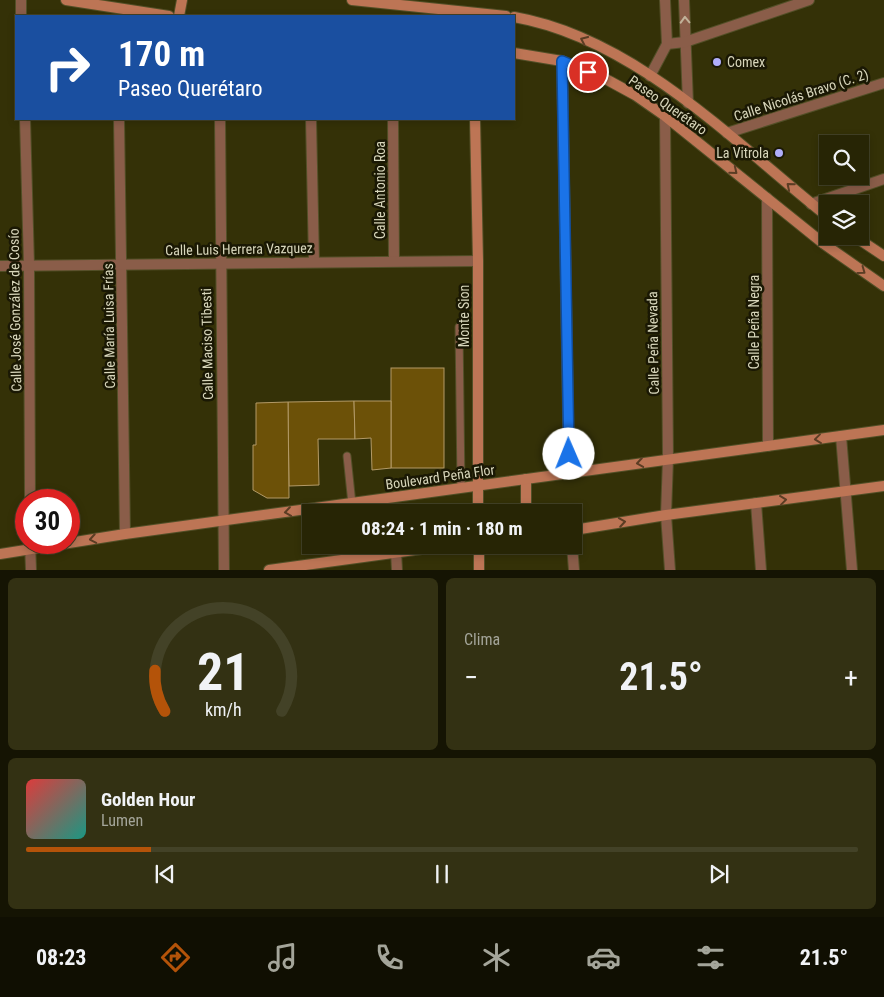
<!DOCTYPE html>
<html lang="es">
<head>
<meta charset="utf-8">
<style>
	body { margin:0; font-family:"Roboto Condensed",sans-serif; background:#333113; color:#f1f3f6; height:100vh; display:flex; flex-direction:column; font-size:19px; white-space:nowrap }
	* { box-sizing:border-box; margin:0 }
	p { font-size:16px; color:#a4a59a }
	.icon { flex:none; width:28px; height:28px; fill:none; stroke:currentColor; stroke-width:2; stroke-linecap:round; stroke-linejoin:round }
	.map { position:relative; height:570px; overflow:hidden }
	.sheet { display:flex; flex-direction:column; gap:8px; padding:8px; background:#151403; flex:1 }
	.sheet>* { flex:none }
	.banner { position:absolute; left:15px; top:15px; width:500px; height:105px; border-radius:0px; box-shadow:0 2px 8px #0003,0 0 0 1px #434227; background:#1a4fa0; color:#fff; overflow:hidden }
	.fabs { position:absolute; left:819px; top:135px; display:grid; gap:10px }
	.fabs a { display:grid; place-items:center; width:50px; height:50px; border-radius:0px; background:#272505; box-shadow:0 2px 8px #0003,0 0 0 1px #434227; font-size:25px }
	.speed { position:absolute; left:15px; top:489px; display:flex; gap:10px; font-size:25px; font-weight:700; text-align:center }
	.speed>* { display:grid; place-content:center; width:65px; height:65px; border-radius:50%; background:#272505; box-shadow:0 2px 8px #0003,0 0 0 1px #434227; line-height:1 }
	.speed .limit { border:8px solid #d22; background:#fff; color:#111 }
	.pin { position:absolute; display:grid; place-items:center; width:42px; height:42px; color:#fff; margin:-21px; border:2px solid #fff; border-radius:50%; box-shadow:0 1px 5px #0007 }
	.me { position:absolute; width:55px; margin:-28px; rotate:359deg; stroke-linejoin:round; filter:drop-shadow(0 0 4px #0008) }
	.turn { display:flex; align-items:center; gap:18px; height:105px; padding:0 20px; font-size:22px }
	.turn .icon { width:65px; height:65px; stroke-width:2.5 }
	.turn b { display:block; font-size:35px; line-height:42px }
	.big { font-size:38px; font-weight:700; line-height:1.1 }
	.sheet .widget { flex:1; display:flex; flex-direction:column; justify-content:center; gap:8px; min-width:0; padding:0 18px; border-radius:8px; background:#333113 }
	.sheet .dial { align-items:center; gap:0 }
	.dial svg { height:130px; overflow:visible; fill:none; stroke:#434227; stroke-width:7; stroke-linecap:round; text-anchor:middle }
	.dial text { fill:#f1f3f6; stroke:none }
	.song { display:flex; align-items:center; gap:15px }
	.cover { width:60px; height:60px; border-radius:8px; background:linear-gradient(135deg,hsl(0 70% 55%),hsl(170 70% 35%)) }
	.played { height:5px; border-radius:2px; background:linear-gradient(90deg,#b45309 15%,#434227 15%) }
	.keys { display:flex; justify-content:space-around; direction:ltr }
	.heat { display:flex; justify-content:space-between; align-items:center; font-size:28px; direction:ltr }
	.sheet .tiles { flex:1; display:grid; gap:8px; grid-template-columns:1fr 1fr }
	.widget:last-child { grid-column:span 2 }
	.trip { position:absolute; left:302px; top:504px; width:280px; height:50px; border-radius:0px; background:#272505; box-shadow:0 2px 8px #0003,0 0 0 1px #434227; font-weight:700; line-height:50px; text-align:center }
	.dock { display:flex; height:80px; justify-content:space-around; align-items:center; background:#100f02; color:#a4a59a }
	.dock .icon { width:35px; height:35px }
	.dock .selected { color:#b45309 }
	.dock b { font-size:22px; color:#f1f3f6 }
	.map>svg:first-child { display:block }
	.building { fill:#6c5108; stroke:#b39a67 }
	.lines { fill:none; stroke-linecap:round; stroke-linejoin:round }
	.lane-casing { stroke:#524f27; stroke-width:9 }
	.street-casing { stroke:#524f27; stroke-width:12 }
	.secondary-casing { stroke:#524f27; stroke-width:12 }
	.lane { stroke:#8a5d49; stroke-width:7 }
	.street { stroke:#8a5d49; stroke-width:10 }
	.secondary { stroke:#bd7555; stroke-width:10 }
	.oneway { stroke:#c1b299 }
	.oneway2 { stroke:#5b3d24 }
	.route-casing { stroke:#114b97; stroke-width:12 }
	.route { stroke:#1a73e8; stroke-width:9 }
	.poi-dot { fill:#b0aefa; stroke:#1a1804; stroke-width:2 }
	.labels { text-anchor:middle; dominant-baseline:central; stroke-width:5; stroke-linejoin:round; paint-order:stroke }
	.poi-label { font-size:14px; fill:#d8d6bb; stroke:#1a1804; text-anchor:start }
	.street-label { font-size:14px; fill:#d8d6bb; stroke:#1a1804 }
</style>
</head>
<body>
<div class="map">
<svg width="884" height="570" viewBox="0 0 884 570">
	<rect width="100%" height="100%" fill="#343107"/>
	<g class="building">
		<rect x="391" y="368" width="53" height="100"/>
		<path d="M354,401L355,439H318L319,485L289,486L288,402Z"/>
		<path d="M354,401H391V468L372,470L371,438L355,439Z"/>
		<path d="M288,402L289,498H267L253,490V445H256V403Z"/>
	</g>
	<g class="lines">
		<defs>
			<g id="lane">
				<path d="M459,327L461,487"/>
				<path d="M347,456L352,504"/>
			</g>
			<g id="street">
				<path d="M21,0V16"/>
				<path d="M684,0L688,103"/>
				<path d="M667,44L685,42L809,0"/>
				<path d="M562,61L569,474"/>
				<path d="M650,76L667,44L665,0"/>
				<path d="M665,116L668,459L666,515L670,570"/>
				<path d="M25,119L29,265L30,500"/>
				<path d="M119,119L125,534"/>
				<path d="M220,119L224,570"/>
				<path d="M311,119L314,262"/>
				<path d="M393,119L394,261"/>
				<path d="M727,133L884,83"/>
				<path d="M767,198L768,446"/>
				<path d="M811,204L884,179"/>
				<path d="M0,266L478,261"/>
				<path d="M841,436L852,570"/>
				<path d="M756,503L761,570"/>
				<path d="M30,542L31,570"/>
				<path d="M572,545L574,570"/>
				<path d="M396,552L397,570"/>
			</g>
			<g id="secondary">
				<path d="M66,0L169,16"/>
				<path d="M352,0L506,16"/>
				<path d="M179,16L182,0"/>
				<path d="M514,17C635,38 735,143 828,217"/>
				<path d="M514,53L562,61L602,77L635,95L665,116L824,244L884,286"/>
				<path d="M475,119L478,261V512"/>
				<path d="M854,236L884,256"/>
				<path d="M526,512V479"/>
				<path d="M574,530L666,515L884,486"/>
				<path d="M0,554L125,534L884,430"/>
				<path d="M269,570L451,545"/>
				<path d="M479,570V545"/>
			</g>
		</defs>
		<use href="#lane" class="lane-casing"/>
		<use href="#street" class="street-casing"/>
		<use href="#secondary" class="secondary-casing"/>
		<use href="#lane" class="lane"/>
		<use href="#street" class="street"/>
		<use href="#secondary" class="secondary"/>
	</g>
	<defs><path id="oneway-chevron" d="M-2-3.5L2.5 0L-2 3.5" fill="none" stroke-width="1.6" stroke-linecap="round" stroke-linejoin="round" transform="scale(1.25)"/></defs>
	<use class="oneway" href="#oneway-chevron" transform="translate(685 20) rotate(-92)"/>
	<g class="oneway2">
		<use href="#oneway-chevron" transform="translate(584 40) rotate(-155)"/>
		<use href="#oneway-chevron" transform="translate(734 171) rotate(39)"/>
		<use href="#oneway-chevron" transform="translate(790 186) rotate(-140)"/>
		<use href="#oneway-chevron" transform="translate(862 271) rotate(36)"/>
		<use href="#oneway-chevron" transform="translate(818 439) rotate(173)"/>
		<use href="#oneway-chevron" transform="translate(640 463) rotate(171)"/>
		<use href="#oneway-chevron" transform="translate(783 500) rotate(-7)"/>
		<use href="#oneway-chevron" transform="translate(288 512) rotate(172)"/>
		<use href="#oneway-chevron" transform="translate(622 522) rotate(-9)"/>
		<use href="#oneway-chevron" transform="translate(93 539) rotate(170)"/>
	</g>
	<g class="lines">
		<defs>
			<path id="route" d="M569,454L562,61L588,72"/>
		</defs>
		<use href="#route" class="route-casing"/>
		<use href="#route" class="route"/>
	</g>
	<g class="poi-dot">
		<circle cx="717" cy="62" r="5"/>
		<circle cx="779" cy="153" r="5"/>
	</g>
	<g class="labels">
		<g class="poi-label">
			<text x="727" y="62">Comex</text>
			<text x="769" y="153" text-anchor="end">La Vitrola</text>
		</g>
		<g class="street-label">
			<text transform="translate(801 95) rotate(-18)">Calle Nicolás Bravo (C. 2)</text>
			<text transform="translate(668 105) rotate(35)">Paseo Querétaro</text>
			<text transform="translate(380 190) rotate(-90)">Calle Antonio Roa</text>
			<text transform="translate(239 249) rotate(-1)">Calle Luis Herrera Vazquez</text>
			<text transform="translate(15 310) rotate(-91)">Calle José González de Cosío</text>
			<text transform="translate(464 316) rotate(-90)">Monte Sion</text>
			<text transform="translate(754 322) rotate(-90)">Calle Peña Negra</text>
			<text transform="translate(109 326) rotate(-91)">Calle María Luisa Frías</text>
			<text transform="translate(653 343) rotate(-91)">Calle Peña Nevada</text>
			<text transform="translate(207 344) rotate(-91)">Calle Maciso Tibesti</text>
			<text transform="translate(440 477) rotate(-8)">Boulevard Peña Flor</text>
		</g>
	</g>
</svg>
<div class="fabs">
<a><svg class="icon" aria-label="search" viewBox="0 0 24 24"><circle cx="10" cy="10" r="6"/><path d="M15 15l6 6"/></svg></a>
<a><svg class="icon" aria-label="layers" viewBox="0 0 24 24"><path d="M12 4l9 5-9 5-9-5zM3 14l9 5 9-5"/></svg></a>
</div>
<div class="speed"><div class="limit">30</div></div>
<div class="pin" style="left:588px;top:72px;background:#d93025"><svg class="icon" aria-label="arrive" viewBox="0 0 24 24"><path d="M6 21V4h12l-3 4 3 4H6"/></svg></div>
<svg class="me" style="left:569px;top:454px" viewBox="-20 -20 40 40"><circle r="19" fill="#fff"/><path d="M0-13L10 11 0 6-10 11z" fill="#1a73e8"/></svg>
<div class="trip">08:24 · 1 min · 180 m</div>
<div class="banner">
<div class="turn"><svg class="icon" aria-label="right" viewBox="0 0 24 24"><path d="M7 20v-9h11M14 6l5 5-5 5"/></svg><div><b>170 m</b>Paseo Querétaro</div></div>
</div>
</div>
<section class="sheet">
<div class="tiles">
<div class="widget dial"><svg viewBox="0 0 100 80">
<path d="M14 69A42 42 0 1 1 86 69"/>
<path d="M14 69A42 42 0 0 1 8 44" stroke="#b45309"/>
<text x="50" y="56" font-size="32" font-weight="700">21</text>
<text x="50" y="72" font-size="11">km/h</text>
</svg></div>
<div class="widget"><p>Clima</p>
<div class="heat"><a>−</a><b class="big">21.5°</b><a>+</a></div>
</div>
<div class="widget">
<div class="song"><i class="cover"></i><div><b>Golden Hour</b><p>Lumen</p></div></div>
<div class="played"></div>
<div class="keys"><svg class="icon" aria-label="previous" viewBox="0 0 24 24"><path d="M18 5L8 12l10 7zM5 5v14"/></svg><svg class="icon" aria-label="pause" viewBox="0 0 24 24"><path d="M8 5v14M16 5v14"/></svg><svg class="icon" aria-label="next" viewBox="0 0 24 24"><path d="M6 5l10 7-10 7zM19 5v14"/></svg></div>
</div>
</div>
</section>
<nav class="dock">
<b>08:23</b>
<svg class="icon selected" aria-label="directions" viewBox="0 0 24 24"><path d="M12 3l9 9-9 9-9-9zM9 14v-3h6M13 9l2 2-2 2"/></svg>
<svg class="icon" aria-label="music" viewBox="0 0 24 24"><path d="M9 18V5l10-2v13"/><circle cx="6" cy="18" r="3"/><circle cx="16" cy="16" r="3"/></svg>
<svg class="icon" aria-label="phone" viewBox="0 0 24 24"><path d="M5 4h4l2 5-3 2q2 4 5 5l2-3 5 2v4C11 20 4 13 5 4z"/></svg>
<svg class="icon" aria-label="climate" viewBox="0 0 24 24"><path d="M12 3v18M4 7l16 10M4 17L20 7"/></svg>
<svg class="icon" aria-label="car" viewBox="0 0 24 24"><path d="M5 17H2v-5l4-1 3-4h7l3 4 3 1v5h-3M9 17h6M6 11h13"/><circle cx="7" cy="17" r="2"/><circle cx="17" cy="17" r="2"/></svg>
<svg class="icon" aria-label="filters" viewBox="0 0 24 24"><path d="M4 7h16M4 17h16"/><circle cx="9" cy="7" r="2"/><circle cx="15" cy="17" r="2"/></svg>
<b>21.5°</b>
</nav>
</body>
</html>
